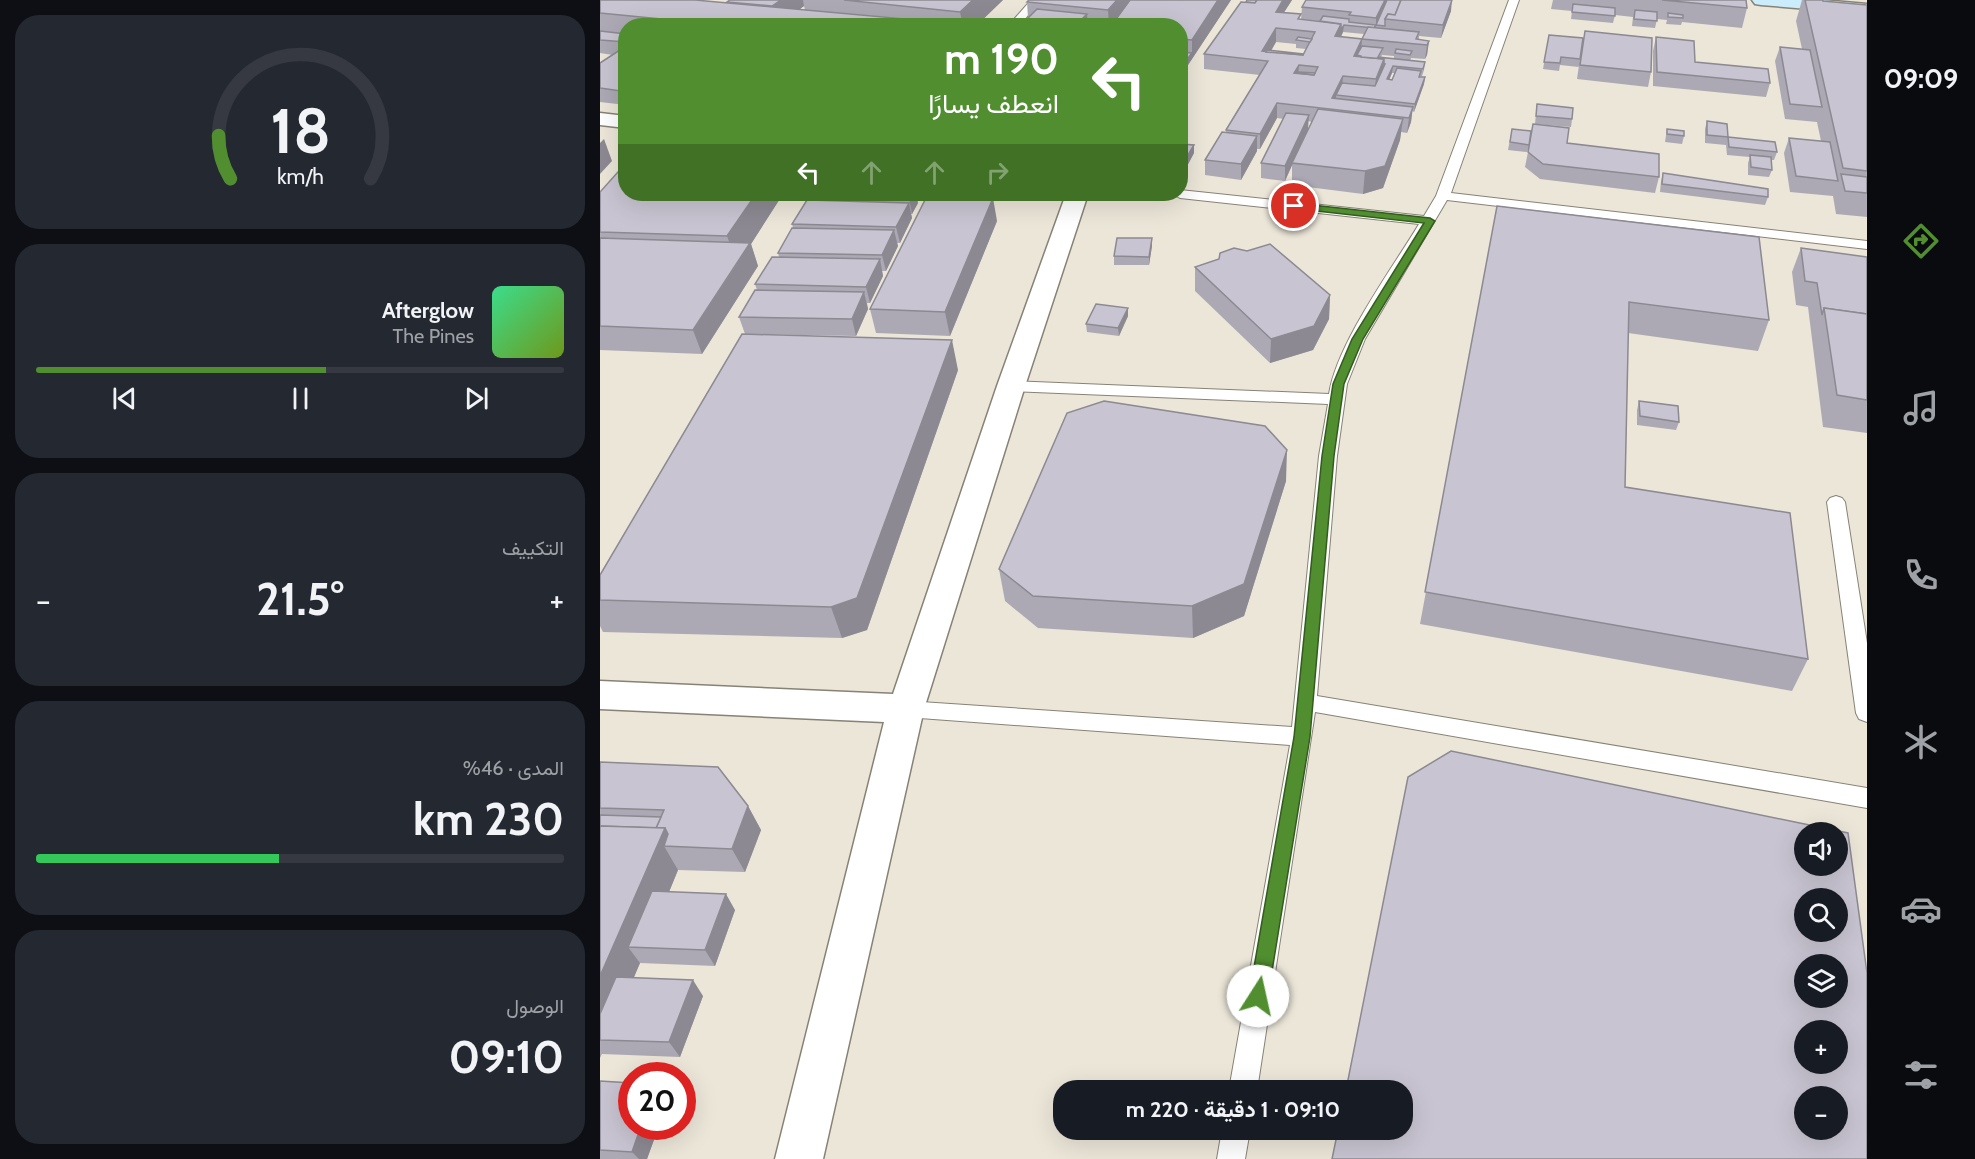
<!DOCTYPE html>
<html lang="ar">
<head>
<meta charset="utf-8">
<style>
	body { margin:0; font-family:Cabin,Vazirmatn,sans-serif; background:#242831; color:#f1f3f6; direction:rtl; height:100vh; display:flex; flex-direction:column; font-size:22px; white-space:nowrap }
	* { box-sizing:border-box; margin:0 }
	p { font-size:20px; color:#9ea1a6 }
	.icon { flex:none; width:33px; height:33px; fill:none; stroke:currentColor; stroke-width:2; stroke-linecap:round; stroke-linejoin:round }
	.map { position:relative; flex:1; overflow:hidden; direction:ltr }
	.drawer { display:flex; flex-direction:column; gap:15px; padding:15px; background:#0d0f14; width:600px }
	.drawer>* { flex:none }
	.banner { position:absolute; left:18px; top:18px; width:570px; height:183px; border-radius:24px; box-shadow:0 6px 24px #0002; direction:rtl; background:#508e2f; color:#fff; overflow:hidden }
	.fabs { position:absolute; left:1194px; top:822px; display:grid; gap:12px }
	.fabs a { display:grid; place-items:center; width:54px; height:54px; border-radius:50%; background:#171b24; box-shadow:0 6px 24px #0002; font-size:30px }
	.speed { position:absolute; left:18px; top:1062px; display:flex; gap:12px; font-size:30px; font-weight:700; text-align:center }
	.speed>* { display:grid; place-content:center; width:78px; height:78px; border-radius:50%; background:#171b24; box-shadow:0 6px 24px #0002; line-height:1 }
	.speed .limit { border:9px solid #d22; background:#fff; color:#111 }
	.pin { position:absolute; display:grid; place-items:center; width:51px; height:51px; color:#fff; margin:-26px; border:3px solid #fff; border-radius:50%; box-shadow:0 2px 6px #0007 }
	.me { position:absolute; width:66px; margin:-33px; rotate:10deg; stroke-linejoin:round; filter:drop-shadow(0 0 4px #0008) }
	.turn { display:flex; align-items:center; gap:21px; height:126px; padding:0 30px; font-size:27px }
	.turn .icon { width:78px; height:78px; stroke-width:2.5 }
	.turn b { display:block; font-size:42px; line-height:51px }
	.lanes { display:flex; align-items:center; height:57px; padding:0 30px; background:#0003; justify-content:center; gap:30px; direction:ltr }
	.lanes .off { opacity:.35 }
	.big { font-size:45px; font-weight:700; line-height:1.1 }
	.drawer .widget { flex:1; display:flex; flex-direction:column; justify-content:center; gap:9px; min-width:0; padding:0 21px; border-radius:24px; background:#242831 }
	.drawer .dial { align-items:center; gap:0 }
	.dial svg { height:156px; overflow:visible; fill:none; stroke:#363941; stroke-width:7; stroke-linecap:round; text-anchor:middle }
	.dial text { fill:#f1f3f6; stroke:none }
	.song { display:flex; align-items:center; gap:18px }
	.cover { width:72px; height:72px; border-radius:9px; background:linear-gradient(135deg,hsl(150 70% 55%),hsl(80 70% 35%)) }
	.played { height:6px; border-radius:3px; background:linear-gradient(90deg,#508e2f 55%,#363941 55%) }
	.keys { display:flex; justify-content:space-around; direction:ltr }
	.heat { display:flex; justify-content:space-between; align-items:center; font-size:33px; direction:ltr }
	.charge { height:9px; border-radius:4px; background:linear-gradient(90deg,#34c759 46%,#363941 0) }
	.trip { position:absolute; left:453px; top:1080px; width:360px; height:60px; border-radius:24px; background:#171b24; box-shadow:0 6px 24px #0002; font-weight:700; line-height:60px; text-align:center; direction:rtl }
	main { display:flex; flex:1; min-height:0 }
	.menu { display:flex; flex-direction:column; width:108px; justify-content:space-around; align-items:center; background:#090b0e; color:#9ea1a6 }
	.menu .icon { width:42px; height:42px }
	.menu .selected { color:#508e2f }
	.menu b { font-size:27px; color:#f1f3f6 }
	.map>svg:first-child { display:block }
	.lines { fill:none; stroke-linecap:round; stroke-linejoin:round }
	.service-casing { stroke:#878276; stroke-width:2 }
	.minor-casing { stroke:#878276; stroke-width:3 }
	.secondary-casing { stroke:#878276; stroke-width:3 }
	.service { fill:#fff; fill-rule:evenodd }
	.minor { fill:#fff; fill-rule:evenodd }
	.secondary { fill:#caecfb; fill-rule:evenodd }
	.wall { fill:#aca9b4; fill-rule:evenodd }
	.shaded-wall { fill:#8c8992 }
	.building { fill:#c8c4d1; stroke:#8c8992; stroke-width:1.5; fill-rule:evenodd }
	.route { fill:#508e2f; stroke:#345c1f; stroke-width:1.5 }
</style>
</head>
<body>
<main>
<nav class="menu">
<b>09:09</b>
<svg class="icon selected" aria-label="directions" viewBox="0 0 24 24"><path d="M12 3l9 9-9 9-9-9zM9 14v-3h6M13 9l2 2-2 2"/></svg>
<svg class="icon" aria-label="music" viewBox="0 0 24 24"><path d="M9 18V5l10-2v13"/><circle cx="6" cy="18" r="3"/><circle cx="16" cy="16" r="3"/></svg>
<svg class="icon" aria-label="phone" viewBox="0 0 24 24"><path d="M5 4h4l2 5-3 2q2 4 5 5l2-3 5 2v4C11 20 4 13 5 4z"/></svg>
<svg class="icon" aria-label="climate" viewBox="0 0 24 24"><path d="M12 3v18M4 7l16 10M4 17L20 7"/></svg>
<svg class="icon" aria-label="car" viewBox="0 0 24 24"><path d="M5 17H2v-5l4-1 3-4h7l3 4 3 1v5h-3M9 17h6M6 11h13"/><circle cx="7" cy="17" r="2"/><circle cx="17" cy="17" r="2"/></svg>
<svg class="icon" aria-label="filters" viewBox="0 0 24 24"><path d="M4 7h16M4 17h16"/><circle cx="9" cy="7" r="2"/><circle cx="15" cy="17" r="2"/></svg>
</nav>
<div class="map">
<svg width="1267" height="1159" viewBox="0 0 1267 1159">
	<rect width="100%" height="100%" fill="#ebe6d8"/>
	<g class="lines">
		<defs>
			<g id="service">
				<path d="M431,0H441L419,26H408Z"/>
				<path d="M909,0H919L851,193L1267,241V249L847,200L765,339L747,384L737,456L717,696L1267,788V808L715,712L657,1090H629L690,745L306,717L298,715L295,709L298,703L306,701L692,727L719,456L728,404L411,391L403,386L411,381L729,394C737,343 792,269 819,224L580,198L573,194H580V190L824,216L836,196Z"/>
				<path d="M1236,496L1242,498L1245,502L1267,643V722L1259,719L1256,713L1227,502L1230,498Z"/>
				<path d="M622,1130H650L645,1159H617Z"/>
			</g>
			<g id="minor">
				<path d="M0,113L26,116V128L0,125Z"/>
				<path d="M466,194H488L425,386L324,709L223,1159H175L284,722L0,709V681L293,694L397,386Z"/>
			</g>
			<path id="secondary" d="M1152,0H1222L1267,4V14L1161,5L1155,4Z"/>
		</defs>
		<use href="#service" class="service-casing"/>
		<use href="#minor" class="minor-casing"/>
		<use href="#secondary" class="secondary-casing"/>
		<use href="#service" class="service"/>
		<use href="#minor" class="minor"/>
		<use href="#secondary" class="secondary"/>
	</g>
	<g class="wall">
		<path d="M0,0L102,1L127,3V2L130,0H403L376,26H26V105L0,102V63L13,55L0,53ZM204,6L205,10L199,9Z"/>
		<path d="M429,0H631L588,65H580V26H426V20L428,18L427,2Z"/>
		<path d="M647,0H692L684,12L701,20L702,7L851,11L841,38L819,36V40L829,41L827,55L825,59L811,58L810,61L825,62L824,70L822,76L821,77H825L824,84L814,112L812,111L811,122L807,133L801,132L800,140L783,188L763,194L692,185V164L685,181L661,178V163L684,119L677,118L660,149H657V151L641,180L605,175V160L626,132V130L660,75L604,69V54ZM743,32L764,34L762,39L741,37ZM676,42L696,44V48L706,49L703,54L671,51ZM782,55L794,56V59L781,58ZM792,73H795L792,80H789ZM708,121L712,122L708,130Z"/>
		<path d="M953,0H1146L1147,8L1142,28L1082,22L1081,25L1066,24L1067,20L1057,19L1055,28L1032,26L1033,17L1015,15L1013,23L971,19L972,11L951,9Z"/>
		<path d="M1202,0H1223V1L1267,5V217L1236,214L1233,196L1190,192L1184,153L1189,138L1221,141L1217,122L1185,119L1175,61L1180,47L1202,49L1196,21Z"/>
		<path d="M949,35L983,38L1051,72L1048,87L977,79L979,65V67L960,65L959,71L943,69Z"/>
		<path d="M1056,37L1095,62L1170,83L1166,97L1053,86V51Z"/>
		<path d="M937,104L972,119L971,127L935,124Z"/>
		<path d="M1107,121L1128,137L1177,152L1174,160H1171L1172,170L1169,177L1148,175V163L1150,157L1127,155L1126,145L1105,143V129Z"/>
		<path d="M912,129L967,143L1059,177L1055,193L940,179L925,167L930,142L927,152L908,150Z"/>
		<path d="M1067,129L1084,136L1082,144L1065,142Z"/>
		<path d="M580,144L594,145V153L586,168H580Z"/>
		<path d="M1063,173L1168,197L1165,205L1060,192L1061,181Z"/>
		<path d="M0,192L26,194H183L151,244L158,266L102,354L0,350Z"/>
		<path d="M211,194H316L318,203L312,214H311L312,218L300,243H297L298,246L286,271H282L283,276L270,303H267L268,309L256,336L145,334L139,317L157,290L155,284L179,257L178,253L193,228L192,224L211,200L210,195Z"/>
		<path d="M897,206L1169,320L1158,351L1028,333L1025,487L1208,659L1192,691L820,624Z"/>
		<path d="M397,221L350,336L276,333L270,309Z"/>
		<path d="M552,246L549,265H514V256Z"/>
		<path d="M1201,248L1267,257V433L1223,427L1208,307L1196,305L1192,272Z"/>
		<path d="M595,267L730,295L729,319L713,350L670,363L595,291Z"/>
		<path d="M528,308V316L519,336L487,332L486,324Z"/>
		<path d="M358,370L267,630L242,638L3,632L0,626V575Z"/>
		<path d="M1039,401L1079,422L1076,430L1037,425V410Z"/>
		<path d="M686,481L644,616L593,638L438,628L405,601L399,569Z"/>
		<path d="M0,762L148,806L161,830L145,872L78,870L69,892L135,910L115,966L40,963L33,978L103,996L80,1057L2,1054L0,1058Z"/>
		<path d="M0,1081L32,1126H59L47,1159H0Z"/>
	</g>
	<g class="shaded-wall">
		<path d="M181,0H203L204,6L178,26L172,6Z"/>
		<path d="M373,0H403L376,26H363L360,12Z"/>
		<path d="M517,0H535L513,26H509L508,10Z"/>
		<path d="M618,0H631L588,65V58L592,53V40Z"/>
		<path d="M683,0H692L676,25V12Z"/>
		<path d="M785,0H788L776,25V18Z"/>
		<path d="M852,0L851,11L841,38L843,25Z"/>
		<path d="M487,14L488,26H476Z"/>
		<path d="M305,19L306,26L299,24Z"/>
		<path d="M741,24L744,25L743,32L738,43L735,36Z"/>
		<path d="M676,28V42L666,59L662,51Z"/>
		<path d="M762,39L761,53L757,55V62L754,56Z"/>
		<path d="M829,41L827,55L825,59L827,45Z"/>
		<path d="M784,59L783,74L774,93L776,79Z"/>
		<path d="M699,65L698,79L694,73Z"/>
		<path d="M793,66L792,73L786,87L787,79Z"/>
		<path d="M743,76L742,90L736,95V103L732,98Z"/>
		<path d="M825,77L824,84L814,112L815,104Z"/>
		<path d="M26,88V102L21,91Z"/>
		<path d="M677,103V118L660,149V134Z"/>
		<path d="M813,107L811,122L807,133L809,118Z"/>
		<path d="M709,115L708,130L685,181V166Z"/>
		<path d="M803,119L800,140L783,188L763,194L765,171Z"/>
		<path d="M657,136V151L641,180V164Z"/>
		<path d="M4,139L12,161L0,174V143Z"/>
		<path d="M594,145V153L586,168L585,160Z"/>
		<path d="M156,194H183L151,244L158,266L102,354L93,330L137,264L127,236Z"/>
		<path d="M311,194H316L318,203L312,214L309,198Z"/>
		<path d="M393,198L397,221L350,336L345,312Z"/>
		<path d="M309,203L312,218L300,243L296,227Z"/>
		<path d="M294,230L298,246L286,271L282,255Z"/>
		<path d="M552,238V246L549,265V257Z"/>
		<path d="M280,259L283,276L270,303L266,287Z"/>
		<path d="M264,292L268,309L256,336L252,319Z"/>
		<path d="M730,295L729,319L713,350L670,363L671,339Z"/>
		<path d="M528,308V316L519,336L518,328Z"/>
		<path d="M352,340L358,370L267,630L242,638L231,607Z"/>
		<path d="M687,450L686,481L644,616L593,638L592,606Z"/>
		<path d="M148,806L161,830L145,872L132,849Z"/>
		<path d="M68,817L78,834L64,846L78,870L46,948L28,947L40,963L8,1040H0V976Z"/>
		<path d="M126,894L135,910L115,966L105,950Z"/>
		<path d="M93,980L103,996L80,1057L69,1042Z"/>
		<path d="M41,1126H59L47,1159H39L32,1152Z"/>
	</g>
	<g class="building">
		<path d="M0,0H95L305,19L299,24L312,26H133L0,13Z"/>
		<path d="M130,0H181L172,6L127,2Z"/>
		<path d="M244,0H373L360,12Z"/>
		<path d="M429,0H517L508,10L427,2Z"/>
		<path d="M530,0H618L592,40L580,39V26H511Z"/>
		<path d="M647,0H657L655,3L646,2Z"/>
		<path d="M657,0H683L676,12L701,14L698,19L741,24L735,36L762,39L754,56L784,59L776,79L743,76L732,98L813,107L809,118L677,103L660,134L626,130L668,61L604,54L641,2L655,3ZM676,28L715,32L703,55L662,51ZM699,65L718,67L714,75L694,73Z"/>
		<path d="M706,0H785L776,18L749,15L751,12L702,7Z"/>
		<path d="M787,0H801L795,15L788,14L785,19V26L776,25Z"/>
		<path d="M801,0H852L843,25L785,19L788,14L795,15Z"/>
		<path d="M1062,0H1146L1147,8Z"/>
		<path d="M1205,0H1223V1L1267,5V171L1243,168Z"/>
		<path d="M973,4L1015,8V16L972,12Z"/>
		<path d="M437,9L487,14L476,25L426,20Z"/>
		<path d="M1035,10L1057,12V21L1034,19Z"/>
		<path d="M1068,13L1083,15V18L1068,17Z"/>
		<path d="M723,16L749,19V22L776,25L774,28L744,25L741,30V24L720,21Z"/>
		<path d="M768,27L819,32L816,39L829,41L827,45L762,39Z"/>
		<path d="M0,31L26,34V42L0,40Z"/>
		<path d="M985,31L1052,38L1051,72L980,65Z"/>
		<path d="M949,35L983,38L980,59L961,57L960,63L944,62Z"/>
		<path d="M698,37L712,39L710,42L696,40Z"/>
		<path d="M1056,37L1094,41L1095,62L1168,69L1170,83L1057,72Z"/>
		<path d="M26,46V88L21,91L0,88V63Z"/>
		<path d="M762,46L783,48L778,57L825,62L823,69L793,66L787,79L792,80L797,68L821,71L819,77H825L815,104L736,95L742,83L775,86L785,64H784V59L761,57V56L757,55Z"/>
		<path d="M1180,47L1210,50L1222,107L1190,104Z"/>
		<path d="M796,49L812,51L810,55L795,53Z"/>
		<path d="M667,50L703,54V55L666,52Z"/>
		<path d="M580,52L592,53L588,58L580,57Z"/>
		<path d="M698,72L715,73L714,75L698,73Z"/>
		<path d="M937,104L973,108L972,119L936,116Z"/>
		<path d="M718,109L803,119L785,166L765,171L692,163Z"/>
		<path d="M686,113L709,115L685,166L661,163Z"/>
		<path d="M1107,121L1127,124L1128,137L1107,135Z"/>
		<path d="M933,124L969,128L967,143L1059,154V177L943,164L928,152Z"/>
		<path d="M912,129L931,131L929,145L910,142Z"/>
		<path d="M1067,129L1084,131V136L1067,134Z"/>
		<path d="M622,132L657,136L641,164L605,160Z"/>
		<path d="M1128,137L1175,142L1177,152L1129,147Z"/>
		<path d="M1189,138L1230,142L1238,181L1196,176Z"/>
		<path d="M580,144L594,145L585,160H580Z"/>
		<path d="M1150,155L1171,157L1172,170L1151,167Z"/>
		<path d="M26,163V194H156L127,236L0,232V192Z"/>
		<path d="M1063,173L1168,189V197L1062,184Z"/>
		<path d="M1241,174L1267,177V193L1245,191Z"/>
		<path d="M211,194H311L309,198L210,195Z"/>
		<path d="M328,194H388L393,198L345,312L270,309Z"/>
		<path d="M207,200L309,203L296,227L192,224Z"/>
		<path d="M897,206L1159,237L1169,320L1029,302L1025,487L1190,513L1208,659L825,592Z"/>
		<path d="M192,228L294,230L282,255L178,253Z"/>
		<path d="M0,238L150,243L93,330L0,326Z"/>
		<path d="M517,238H552L549,257L514,256Z"/>
		<path d="M670,244L730,295L714,326L671,339L595,267L619,259L620,253L634,248L647,251Z"/>
		<path d="M1201,248L1267,257V314L1224,308L1222,315L1217,283L1205,281Z"/>
		<path d="M172,257L280,259L266,287L155,284Z"/>
		<path d="M155,290L264,292L252,319L139,317Z"/>
		<path d="M496,304L528,308L518,328L486,324Z"/>
		<path d="M1224,308L1267,314V400L1237,395Z"/>
		<path d="M142,334L352,340L257,598L231,607L0,600V575Z"/>
		<path d="M504,401L665,426L687,450L644,584L592,606L433,596L399,569L467,413Z"/>
		<path d="M1039,401L1078,406L1079,422L1040,416Z"/>
		<path d="M851,751L1248,833L1267,973V1159H732L738,1130H802V1090H746L808,777ZM1204,832H1238V866H1204ZM1204,898H1238V932H1204ZM1204,964H1238V998H1204ZM1204,1030H1238V1064H1204ZM1204,1096H1238V1130H1204Z"/>
		<path d="M0,762L118,767L148,806L132,849L64,846L68,834L65,828H56L64,810L0,808Z"/>
		<path d="M0,815L61,817L56,828L0,826Z"/>
		<path d="M0,826L65,828L0,976Z"/>
		<path d="M52,891L126,894L105,950L28,947Z"/>
		<path d="M16,977L93,980L69,1042L0,1040V1014Z"/>
		<path d="M0,1081L32,1083V1126H41L32,1152L0,1150Z"/>
	</g>
	<path class="route" d="M694,203L830,218L835,221L763,339L744,384L734,456L710,737L668,996L665,1002L658,1005L652,1002L649,996L694,737L722,456L733,384L752,339L824,223L690,208V204Z"/>
</svg>
<div class="fabs">
<a><svg class="icon" aria-label="sound" viewBox="0 0 24 24"><path d="M4 9h4l5-4v14l-5-4H4zM17 9q2 3 0 6"/></svg></a>
<a><svg class="icon" aria-label="search" viewBox="0 0 24 24"><circle cx="10" cy="10" r="6"/><path d="M15 15l6 6"/></svg></a>
<a><svg class="icon" aria-label="layers" viewBox="0 0 24 24"><path d="M12 4l9 5-9 5-9-5zM3 14l9 5 9-5"/></svg></a>
<a>+</a>
<a>−</a>
</div>
<div class="speed"><div class="limit">20</div></div>
<div class="pin" style="left:694px;top:206px;background:#d93025"><svg class="icon" aria-label="arrive" viewBox="0 0 24 24"><path d="M6 21V4h12l-3 4 3 4H6"/></svg></div>
<svg class="me" style="left:658px;top:996px" viewBox="-20 -20 40 40"><circle r="19" fill="#fff"/><path d="M0-13L10 11 0 6-10 11z" fill="#508e2f"/></svg>
<div class="trip">09:10 · 1 دقيقة · 220 m</div>
<div class="banner">
<div class="turn"><svg class="icon" aria-label="left" viewBox="0 0 24 24"><path d="M17 20v-9H6M10 6l-5 5 5 5"/></svg><div><b>190 m</b>انعطف يسارًا</div></div>
<div class="lanes"><svg class="icon" aria-label="left" viewBox="0 0 24 24"><path d="M17 20v-9H6M10 6l-5 5 5 5"/></svg><svg class="icon off" aria-label="ahead" viewBox="0 0 24 24"><path d="M12 20V5M6 11l6-6 6 6"/></svg><svg class="icon off" aria-label="ahead" viewBox="0 0 24 24"><path d="M12 20V5M6 11l6-6 6 6"/></svg><svg class="icon off" aria-label="right" viewBox="0 0 24 24"><path d="M7 20v-9h11M14 6l5 5-5 5"/></svg></div>
</div>
</div>
<section class="drawer">
<div class="widget dial"><svg viewBox="0 0 100 80">
<path d="M14 69A42 42 0 1 1 86 69"/>
<path d="M14 69A42 42 0 0 1 8 47" stroke="#508e2f"/>
<text x="50" y="56" font-size="32" font-weight="700">18</text>
<text x="50" y="72" font-size="11">km/h</text>
</svg></div>
<div class="widget">
<div class="song"><i class="cover"></i><div><b>Afterglow</b><p>The Pines</p></div></div>
<div class="played"></div>
<div class="keys"><svg class="icon" aria-label="previous" viewBox="0 0 24 24"><path d="M18 5L8 12l10 7zM5 5v14"/></svg><svg class="icon" aria-label="pause" viewBox="0 0 24 24"><path d="M8 5v14M16 5v14"/></svg><svg class="icon" aria-label="next" viewBox="0 0 24 24"><path d="M6 5l10 7-10 7zM19 5v14"/></svg></div>
</div>
<div class="widget"><p>التكييف</p>
<div class="heat"><a>−</a><b class="big">21.5°</b><a>+</a></div>
</div>
<div class="widget"><p>المدى · 46%</p><b class="big">230 km</b><div class="charge"></div></div>
<div class="widget"><p>الوصول</p><b class="big">09:10</b></div>
</section>
</main>
</body>
</html>
